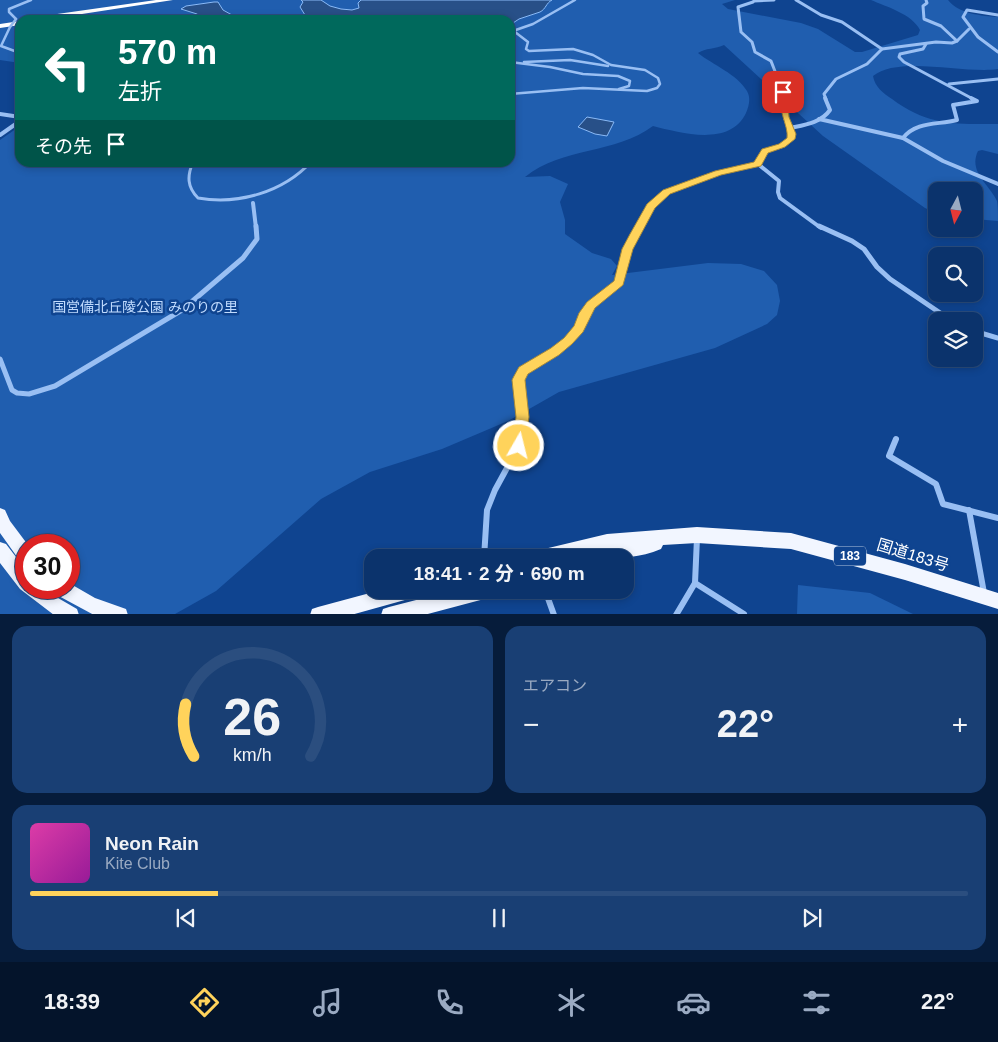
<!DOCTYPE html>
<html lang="ja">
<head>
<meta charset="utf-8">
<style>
	body { margin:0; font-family:Arial,"Noto Sans JP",sans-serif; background:#193f74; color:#f1f3f6; height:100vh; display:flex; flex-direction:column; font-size:19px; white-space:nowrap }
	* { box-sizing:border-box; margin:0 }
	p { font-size:16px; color:#9aaac2 }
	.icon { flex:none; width:28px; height:28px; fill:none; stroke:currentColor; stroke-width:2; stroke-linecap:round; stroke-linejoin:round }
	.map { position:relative; height:614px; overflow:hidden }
	.panel { display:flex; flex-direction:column; gap:12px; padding:12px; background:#061c3b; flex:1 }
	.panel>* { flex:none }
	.top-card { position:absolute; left:15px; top:15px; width:500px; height:152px; border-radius:15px; box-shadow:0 2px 8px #0003,0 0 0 1px #2b4e7f; background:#00695c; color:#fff; overflow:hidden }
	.needle { width:32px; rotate:187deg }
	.buttons { position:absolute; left:928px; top:182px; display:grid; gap:10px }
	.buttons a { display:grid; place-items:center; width:55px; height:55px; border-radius:10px; background:#0b336c; box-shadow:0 2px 8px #0003,0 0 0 1px #2b4e7f; font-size:25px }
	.speed { position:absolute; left:15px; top:534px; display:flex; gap:10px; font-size:25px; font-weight:700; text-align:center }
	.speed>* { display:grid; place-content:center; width:65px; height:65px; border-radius:50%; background:#0b336c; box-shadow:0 2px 8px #0003,0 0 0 1px #2b4e7f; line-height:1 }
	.speed .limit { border:8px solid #d22; background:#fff; color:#111 }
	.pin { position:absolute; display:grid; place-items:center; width:42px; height:42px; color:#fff; margin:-21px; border-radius:10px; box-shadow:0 2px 8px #0006 }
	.me { position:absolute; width:55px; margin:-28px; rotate:8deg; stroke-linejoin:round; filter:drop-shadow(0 0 4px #0008) }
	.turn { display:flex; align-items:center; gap:18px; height:105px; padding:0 20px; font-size:22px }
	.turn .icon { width:65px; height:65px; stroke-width:2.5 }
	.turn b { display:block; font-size:35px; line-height:42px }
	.then { display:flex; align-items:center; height:48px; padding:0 20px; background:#0003; gap:10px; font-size:19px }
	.big { font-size:38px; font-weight:700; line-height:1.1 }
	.panel .tile { flex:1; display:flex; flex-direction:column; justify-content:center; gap:8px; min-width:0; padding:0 18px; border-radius:15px; background:#193f74 }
	.panel .dial { align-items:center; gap:0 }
	.dial svg { height:130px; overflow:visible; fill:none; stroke:#2b4e7f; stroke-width:7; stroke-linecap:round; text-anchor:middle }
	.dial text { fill:#f1f3f6; stroke:none }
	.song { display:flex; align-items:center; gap:15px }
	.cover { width:60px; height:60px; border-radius:8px; background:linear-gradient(135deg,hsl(320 70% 55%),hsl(300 70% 35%)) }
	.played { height:5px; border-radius:2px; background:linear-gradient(90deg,#ffd35b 20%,#2b4e7f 20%) }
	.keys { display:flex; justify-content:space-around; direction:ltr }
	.heat { display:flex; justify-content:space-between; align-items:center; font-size:28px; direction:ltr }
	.panel .tiles { flex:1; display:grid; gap:12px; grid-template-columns:1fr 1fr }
	.tile:last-child { grid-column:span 2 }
	.trip { position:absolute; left:364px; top:549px; width:270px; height:50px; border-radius:15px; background:#0b336c; box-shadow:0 2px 8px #0003,0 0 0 1px #2b4e7f; font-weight:700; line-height:50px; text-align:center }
	.dock { display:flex; height:80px; justify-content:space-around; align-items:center; background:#04142b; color:#9aaac2 }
	.dock .icon { width:35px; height:35px }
	.dock .selected { color:#ffd35b }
	.dock b { font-size:22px; color:#f1f3f6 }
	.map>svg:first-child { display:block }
	.green { fill:#205eaf; fill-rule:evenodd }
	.water { fill:#285088; stroke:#8abaf7 }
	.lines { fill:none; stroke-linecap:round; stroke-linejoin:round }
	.pedestrian-far1 { stroke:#99bff3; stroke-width:2.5 }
	.pedestrian { stroke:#99bff3; stroke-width:3 }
	.minor-far3 { stroke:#99bff3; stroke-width:3 }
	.minor-far2 { stroke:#99bff3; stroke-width:4 }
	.minor-far1 { stroke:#99bff3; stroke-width:5 }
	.minor { stroke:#99bff3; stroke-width:6 }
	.trunk { fill:#f2f6ff; fill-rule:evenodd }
	.motorway { fill:#fff; fill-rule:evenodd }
	.pedestrian-bridge { stroke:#99bff3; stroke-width:2.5 }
	.route { fill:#ffd35b; stroke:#a6893b }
	.labels { text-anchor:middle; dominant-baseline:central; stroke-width:5; stroke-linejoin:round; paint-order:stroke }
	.shield { fill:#0f4490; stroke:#b7c7de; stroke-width:1 }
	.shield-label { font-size:12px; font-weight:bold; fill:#fff }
	.park-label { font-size:14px; fill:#c0dbfe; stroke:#0f4490 }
	.near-street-label { font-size:16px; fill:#fff; stroke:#0f4490 }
</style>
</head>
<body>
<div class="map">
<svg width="998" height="615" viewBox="0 0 998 615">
	<rect width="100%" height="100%" fill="#0f4490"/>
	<g class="green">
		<path d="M0,0H735L722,4L728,9L801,23L818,29L855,52H862L918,35L920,30C912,14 887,7 871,0H948C959,14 982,16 998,17V69C965,74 898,55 873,76C875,87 883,93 892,99C928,126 955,124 998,124V154L982,150L978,151C968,172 989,184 997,201C998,206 998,215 998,221L974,219V191H936V213L925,208L823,136L724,45C716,49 705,48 698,53C713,65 737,74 747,91C751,98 749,106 746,113C730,147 681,133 653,126C616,154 562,147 525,177L550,176L568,184L560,202L565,220V234L592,253L611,259L617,266L612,275L708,263L741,264L764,271L777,285L780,301L777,315L767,324L715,348L559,392L508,421L442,449L370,472L321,499L216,591L175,614H0V140L20,126V162H510V20H20V63L0,60ZM26,545H69V588H26Z"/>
		<path d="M798,585L870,593L913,614H797Z"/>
	</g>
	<g class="water">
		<path d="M301,0H321L330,6L341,9L352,10L359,8L358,3L361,0H552C546,3 546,9 540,12L519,19L510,25V20H298L305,15L300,7L303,2Z"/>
		<path d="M214,2H218L223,10L241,20H205L197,14L181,9L186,6Z"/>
		<path d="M587,117L614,122L607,136L595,134L578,127Z"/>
	</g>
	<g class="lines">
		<g class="pedestrian-far1">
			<path d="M16,19L9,12V9L31,0"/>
			<path d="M10,27L1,46L20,53"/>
			<path d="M510,32L533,24L575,0"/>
			<path d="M510,62L550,67L583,74L618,76L630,81L629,86L619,89"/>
			<path d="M524,62L570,60L608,66"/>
			<path d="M510,94L583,88L647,91L657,88L660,84L658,78L645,70L611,65L593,55L573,49L529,51L526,49L528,42L515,32"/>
		</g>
		<path class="pedestrian" d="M193,162C187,176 187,187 198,198C239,205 283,192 311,162"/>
		<g class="minor-far3">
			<path d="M796,0L821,15L842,22L882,49L936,42L952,43L957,41L969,29"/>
			<path d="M926,0L927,3L923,6L924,19L941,26L957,41"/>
			<path d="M754,1L774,0"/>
			<path d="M753,2L738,7L741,32L752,42L755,52L771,61L783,92L784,99"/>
			<path d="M998,15L967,10L963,17L978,37L998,52"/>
			<path d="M926,44L923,49L900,54L899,57L904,62L973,99"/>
			<path d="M949,84L998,79"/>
			<path d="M826,99L824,94L836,79L867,64L882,49"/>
		</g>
		<g class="minor-far2">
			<path d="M0,114L20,117"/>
			<path d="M819,119L903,138L943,161L998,184"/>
			<path d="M790,128C804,125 821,123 830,110L825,98"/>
			<path d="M0,135L20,121"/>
			<path d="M903,138C916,121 938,125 957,120L953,105L977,101L971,98"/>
			<path d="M758,164L765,151L782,146L792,137L785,117L783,98"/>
			<path d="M253,203L256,228"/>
			<path d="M639,228L651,206L666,192L718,173L758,164L779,181L778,192L780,198L821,228"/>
		</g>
		<g class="minor-far1">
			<path d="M819,226L852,241L864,249L877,267L890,279L952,321"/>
			<path d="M974,331L998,338"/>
			<path d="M0,359L12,390L17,393L29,394L55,386L182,310L243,258L257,239L256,226"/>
			<path d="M520,396L519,380L524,371L555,352L568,341L579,329L591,305L619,282L628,249L639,226"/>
		</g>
		<g class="minor">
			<path d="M896,439L889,456L936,484L943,504L998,518"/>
			<path d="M969,510L984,593"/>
			<path d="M484,558L487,510L495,490L519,446L522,417L520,394"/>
			<path d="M695,583L744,614"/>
			<path d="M545,590L554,615"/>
			<path d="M676,615L695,583L697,538"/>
		</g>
		<g class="trunk">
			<path d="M0,508L5,510L10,521L28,545H26V563L20,561L0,533Z"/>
			<path d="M697,527L791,533L905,564L998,593V609L905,580L791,549L697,543L663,545L661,549C640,558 621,558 599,558L601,552L608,550L575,558H532L534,552L540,550L607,534Z"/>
			<path d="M0,542L6,544L26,570V588H44L58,598L77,609L79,615H54L20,589L0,563Z"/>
			<path d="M69,583L95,598L126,609L128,615H94L55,594L53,588H69Z"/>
			<path d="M381,590H420L418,596L412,598L351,615H310L312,609L318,607Z"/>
			<path d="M455,590H496L494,596L488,598L424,615H381L383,609L389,607Z"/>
		</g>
		<g class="motorway">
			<path d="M156,0H173L43,20H26L29,18Z"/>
			<path d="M20,21V25L0,28V24Z"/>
		</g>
		<path class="pedestrian-bridge" d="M10,27L16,19"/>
	</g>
	<path class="route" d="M781,91L787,92L789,117L796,134L795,139L785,147L768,153L761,166L721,175L670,194L655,208L633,249L623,285L595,308L583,332L572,344L559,355L528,374L525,380L529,417L524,450L519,452L514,450L512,446L516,417L512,380L514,376L519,367L551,348L564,338L574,326L579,313L587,302L614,281L622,249L630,234L647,204L663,190L715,171L754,162L762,149L779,144L787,138C789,126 776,108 781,91Z"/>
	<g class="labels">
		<rect class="shield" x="834" y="546.5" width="32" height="19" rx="4"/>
		<g class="shield-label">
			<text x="850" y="556">183</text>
		</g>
		<g class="park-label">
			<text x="145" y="307">国営備北丘陵公園 みのりの里</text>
		</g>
		<g class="near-street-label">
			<text transform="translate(913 555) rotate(17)">国道183号</text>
		</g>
	</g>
</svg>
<div class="buttons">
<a><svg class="needle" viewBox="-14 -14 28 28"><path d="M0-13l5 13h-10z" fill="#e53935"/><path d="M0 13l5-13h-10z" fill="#9aaac2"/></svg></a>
<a><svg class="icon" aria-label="search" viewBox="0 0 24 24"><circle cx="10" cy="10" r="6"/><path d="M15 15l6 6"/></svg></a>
<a><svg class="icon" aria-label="layers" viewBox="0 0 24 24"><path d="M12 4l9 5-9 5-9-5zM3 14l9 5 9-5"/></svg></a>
</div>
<div class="speed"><div class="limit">30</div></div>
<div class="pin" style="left:783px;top:92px;background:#d93025"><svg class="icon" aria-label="arrive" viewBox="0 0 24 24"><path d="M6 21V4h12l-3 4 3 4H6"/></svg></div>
<svg class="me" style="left:519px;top:446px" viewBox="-20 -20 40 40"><circle r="17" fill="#ffd35b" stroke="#fff" stroke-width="3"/><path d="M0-11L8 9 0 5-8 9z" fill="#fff"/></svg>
<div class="trip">18:41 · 2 分 · 690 m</div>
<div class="top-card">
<div class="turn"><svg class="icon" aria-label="left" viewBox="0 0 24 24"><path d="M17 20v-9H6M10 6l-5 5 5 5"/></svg><div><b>570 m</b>左折</div></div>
<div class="then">その先<svg class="icon" aria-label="arrive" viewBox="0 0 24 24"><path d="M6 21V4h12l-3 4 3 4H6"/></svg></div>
</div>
</div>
<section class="panel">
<div class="tiles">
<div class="tile dial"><svg viewBox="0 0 100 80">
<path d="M14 69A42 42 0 1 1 86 69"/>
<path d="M14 69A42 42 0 0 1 9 37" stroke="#ffd35b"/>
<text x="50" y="56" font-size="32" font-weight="700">26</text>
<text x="50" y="72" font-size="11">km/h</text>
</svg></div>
<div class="tile"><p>エアコン</p>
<div class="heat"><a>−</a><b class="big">22°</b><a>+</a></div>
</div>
<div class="tile">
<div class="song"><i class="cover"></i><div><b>Neon Rain</b><p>Kite Club</p></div></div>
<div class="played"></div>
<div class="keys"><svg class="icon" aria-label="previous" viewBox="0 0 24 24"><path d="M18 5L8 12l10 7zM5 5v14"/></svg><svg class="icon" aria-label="pause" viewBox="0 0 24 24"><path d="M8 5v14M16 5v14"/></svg><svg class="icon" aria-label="next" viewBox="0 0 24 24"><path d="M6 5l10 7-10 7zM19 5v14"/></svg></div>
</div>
</div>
</section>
<nav class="dock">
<b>18:39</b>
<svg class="icon selected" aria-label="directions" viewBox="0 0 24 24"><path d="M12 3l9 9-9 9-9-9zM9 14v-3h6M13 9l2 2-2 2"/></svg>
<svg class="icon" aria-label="music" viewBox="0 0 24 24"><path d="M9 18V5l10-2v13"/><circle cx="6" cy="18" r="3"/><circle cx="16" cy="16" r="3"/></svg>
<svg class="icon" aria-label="phone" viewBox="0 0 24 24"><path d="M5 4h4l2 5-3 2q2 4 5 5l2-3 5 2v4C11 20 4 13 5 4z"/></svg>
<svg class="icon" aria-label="climate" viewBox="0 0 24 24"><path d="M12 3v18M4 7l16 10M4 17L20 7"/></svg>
<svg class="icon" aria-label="car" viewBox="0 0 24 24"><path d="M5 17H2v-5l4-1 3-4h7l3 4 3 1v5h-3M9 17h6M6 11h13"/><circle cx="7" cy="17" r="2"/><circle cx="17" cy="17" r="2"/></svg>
<svg class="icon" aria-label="filters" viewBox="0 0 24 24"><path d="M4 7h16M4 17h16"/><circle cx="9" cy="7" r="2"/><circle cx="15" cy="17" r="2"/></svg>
<b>22°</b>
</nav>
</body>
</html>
